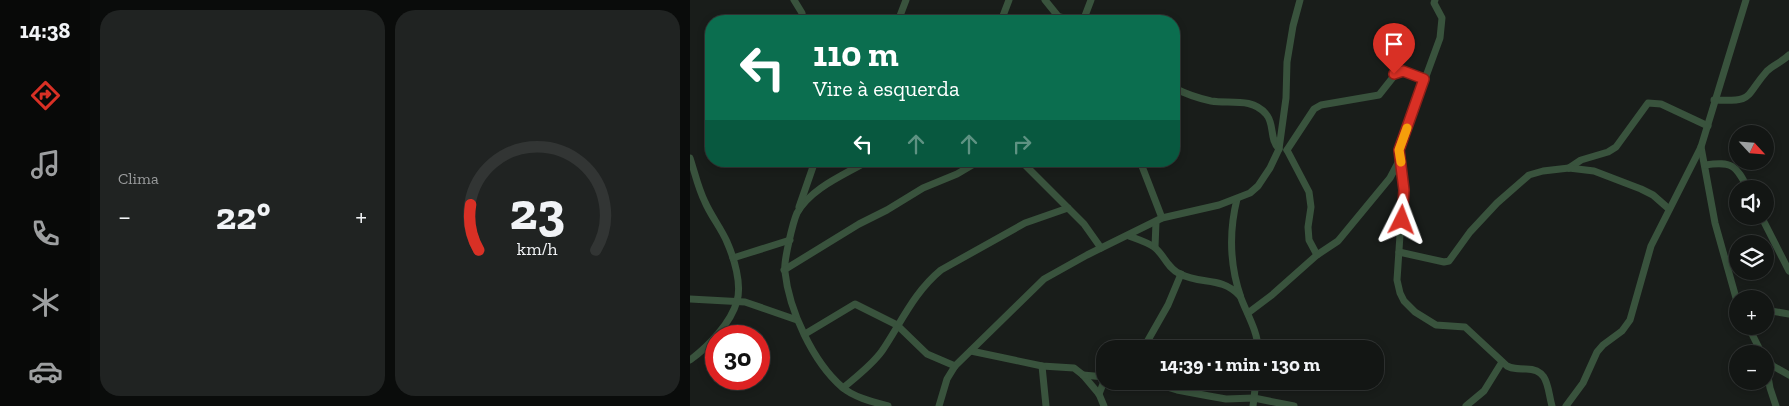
<!DOCTYPE html>
<html lang="pt">
<head>
<meta charset="utf-8">
<style>
	body { margin:0; font-family:"Zilla Slab",serif; background:#202322; color:#f1f3f6; height:100vh; display:flex; flex-direction:column; font-size:19px; white-space:nowrap }
	* { box-sizing:border-box; margin:0 }
	p { font-size:16px; color:#9d9fa0 }
	.icon { flex:none; width:28px; height:28px; fill:none; stroke:currentColor; stroke-width:2; stroke-linecap:round; stroke-linejoin:round }
	.map { position:relative; flex:1; overflow:hidden }
	.drawer { display:flex; flex-direction:column; gap:10px; padding:10px; background:#0a0c0b; width:600px }
	.drawer>* { flex:none }
	.top-card { position:absolute; left:15px; top:15px; width:475px; height:152px; border-radius:20px; box-shadow:0 2px 8px #0003,0 0 0 1px #323534; background:#0b6e4f; color:#fff; overflow:hidden }
	.needle { width:32px; rotate:116deg }
	.buttons { position:absolute; left:1039px; top:125px; display:grid; gap:10px }
	.buttons a { display:grid; place-items:center; width:45px; height:45px; border-radius:50%; background:#131614; box-shadow:0 2px 8px #0003,0 0 0 1px #323534; font-size:25px }
	.speed { position:absolute; left:15px; top:325px; display:flex; gap:10px; font-size:25px; font-weight:700; text-align:center }
	.speed>* { display:grid; place-content:center; width:65px; height:65px; border-radius:50%; background:#131614; box-shadow:0 2px 8px #0003,0 0 0 1px #323534; line-height:1 }
	.speed .limit { border:8px solid #d22; background:#fff; color:#111 }
	.pin { position:absolute; display:grid; place-items:center; width:42px; height:42px; color:#fff; margin:-51px -21px; border-radius:50% 50% 50% 0; rotate:-45deg; box-shadow:0 0 5px #0007 }
	.pin .icon { rotate:45deg }
	.me { position:absolute; width:55px; margin:-28px; rotate:3deg; stroke-linejoin:round; filter:drop-shadow(0 0 4px #0008) }
	.turn { display:flex; align-items:center; gap:18px; height:105px; padding:0 25px; font-size:22px }
	.turn .icon { width:65px; height:65px; stroke-width:2.5 }
	.turn b { display:block; font-size:35px; line-height:42px }
	.lanes { display:flex; align-items:center; height:48px; padding:0 25px; background:#0003; justify-content:center; gap:25px; direction:ltr }
	.lanes .off { opacity:.35 }
	.big { font-size:38px; font-weight:700; line-height:1.1 }
	.drawer .widget { flex:1; display:flex; flex-direction:column; justify-content:center; gap:8px; min-width:0; padding:0 18px; border-radius:20px; background:#202322 }
	.drawer .dial { align-items:center; gap:0 }
	.dial svg { height:130px; overflow:visible; fill:none; stroke:#323534; stroke-width:7; stroke-linecap:round; text-anchor:middle }
	.dial text { fill:#f1f3f6; stroke:none }
	.heat { display:flex; justify-content:space-between; align-items:center; font-size:28px; direction:ltr }
	.drawer .tiles { flex:1; display:grid; gap:10px; grid-template-columns:repeat(2,1fr) }
	.trip { position:absolute; left:406px; top:340px; width:288px; height:50px; border-radius:20px; background:#131614; box-shadow:0 2px 8px #0003,0 0 0 1px #323534; font-weight:700; line-height:50px; text-align:center }
	main { display:flex; flex:1; min-height:0 }
	.tab-bar { display:flex; flex-direction:column; width:90px; justify-content:space-around; align-items:center; background:#080908; color:#9d9fa0 }
	.tab-bar .icon { width:35px; height:35px }
	.tab-bar .current { color:#d93025 }
	.tab-bar b { font-size:22px; color:#f1f3f6 }
	.map>svg:first-child { display:block }
	.lines { fill:none; stroke-linecap:round; stroke-linejoin:round }
	.minor { stroke:#39533d; stroke-width:7 }
	.route-casing { stroke:#8d1f18; stroke-width:12 }
	.route { stroke:#d93025; stroke-width:9 }
	.slow { stroke:#f59e0b; stroke-width:9 }
</style>
</head>
<body>
<main>
<nav class="tab-bar">
<b>14:38</b>
<svg class="icon current" aria-label="directions" viewBox="0 0 24 24"><path d="M12 3l9 9-9 9-9-9zM9 14v-3h6M13 9l2 2-2 2"/></svg>
<svg class="icon" aria-label="music" viewBox="0 0 24 24"><path d="M9 18V5l10-2v13"/><circle cx="6" cy="18" r="3"/><circle cx="16" cy="16" r="3"/></svg>
<svg class="icon" aria-label="phone" viewBox="0 0 24 24"><path d="M5 4h4l2 5-3 2q2 4 5 5l2-3 5 2v4C11 20 4 13 5 4z"/></svg>
<svg class="icon" aria-label="climate" viewBox="0 0 24 24"><path d="M12 3v18M4 7l16 10M4 17L20 7"/></svg>
<svg class="icon" aria-label="car" viewBox="0 0 24 24"><path d="M5 17H2v-5l4-1 3-4h7l3 4 3 1v5h-3M9 17h6M6 11h13"/><circle cx="7" cy="17" r="2"/><circle cx="17" cy="17" r="2"/></svg>
</nav>
<section class="drawer">
<div class="tiles">
<div class="widget"><p>Clima</p>
<div class="heat"><a>−</a><b class="big">22°</b><a>+</a></div>
</div>
<div class="widget dial"><svg viewBox="0 0 100 80">
<path d="M14 69A42 42 0 1 1 86 69"/>
<path d="M14 69A42 42 0 0 1 9 41" stroke="#d93025"/>
<text x="50" y="56" font-size="32" font-weight="700">23</text>
<text x="50" y="72" font-size="11">km/h</text>
</svg></div>
</div>
</section>
<div class="map">
<svg width="1099" height="406" viewBox="0 0 1099 406">
	<rect width="100%" height="100%" fill="#191d1a"/>
	<g class="lines">
		<g class="minor">
			<path d="M104,0L112,13L113,21"/>
			<path d="M355,0L372,21"/>
			<path d="M745,0L744,3L752,18L750,38L709,150L713,190L707,280L710,293L714,301L725,312L746,325L775,327L817,366C823,369 828,369 836,369C859,369 857,388 862,406"/>
			<path d="M371,17L383,21"/>
			<path d="M208,21L216,0"/>
			<path d="M311,21L319,0"/>
			<path d="M393,21L401,0"/>
			<path d="M484,88C496,94 507,98 521,101C539,104 562,97 576,114C585,124 579,139 589,149"/>
			<path d="M1024,100C1065,102 1054,97 1077,71C1083,65 1092,62 1099,55"/>
			<path d="M1011,147L1025,223L1048,305"/>
			<path d="M597,150L624,109L631,105L689,95L708,71H713L734,79"/>
			<path d="M597,150L619,192L621,207L618,227L619,240L627,255"/>
			<path d="M0,158C5,173 8,188 15,202C21,216 31,228 37,242C44,258 52,284 47,301C41,323 18,347 0,360"/>
			<path d="M178,161C154,175 121,188 107,213C103,222 93,263 95,272C99,310 123,362 152,387C163,397 183,402 198,406"/>
			<path d="M331,161L394,224L411,248"/>
			<path d="M450,161L472,218"/>
			<path d="M1015,165C1042,161 1046,165 1058,189"/>
			<path d="M879,168L891,160L918,152L926,147L958,103L971,104L1018,126"/>
			<path d="M547,199C539,231 540,266 551,298C557,314 568,332 568,349"/>
			<path d="M109,207L125,161"/>
			<path d="M1071,216L1099,271"/>
			<path d="M439,236C447,239 457,242 464,247C474,254 476,267 490,274C512,285 531,276 550,296"/>
			<path d="M465,247L466,222"/>
			<path d="M709,252L754,262L759,261L780,232L807,203L839,175L853,171L879,168L904,171L951,189L963,195L979,209"/>
			<path d="M43,258L100,240"/>
			<path d="M94,270L169,224L197,210L233,188L267,174L289,161"/>
			<path d="M0,299L55,302L107,320"/>
			<path d="M1075,310L1099,314"/>
			<path d="M558,313L582,295L627,255L648,241L700,178L710,159"/>
			<path d="M1058,326L1072,354"/>
			<path d="M115,334L165,304L207,325L237,354L265,366"/>
			<path d="M453,349L478,305L491,274"/>
			<path d="M281,351L352,366L384,368L393,375L409,394L414,406"/>
			<path d="M1075,358L1083,366L1099,375"/>
			<path d="M1075,359L1080,388L1086,406"/>
			<path d="M352,366L356,406"/>
			<path d="M393,375L415,377"/>
			<path d="M457,381L487,390L519,396L536,399L564,398L604,406"/>
			<path d="M153,388C166,377 182,365 192,351C211,323 224,292 251,270L335,223L378,208"/>
			<path d="M409,394L415,379"/>
			<path d="M249,406L257,379L265,366L354,279L397,255L472,218L529,205L560,193L568,186L580,168L589,149L596,98L597,62L603,26L610,0"/>
			<path d="M563,406L566,381"/>
			<path d="M776,406L794,391L812,362"/>
			<path d="M876,406L893,383L907,352L913,345L932,331L940,320L961,246L1011,147L1056,0"/>
		</g>
	</g>
	<g class="lines">
		<defs>
			<path id="route" d="M704,74L713,71L734,79L709,150L714,190L712,220"/>
		</defs>
		<use href="#route" class="route-casing"/>
		<use href="#route" class="route"/>
		<path class="slow" d="M711,162L709,150L717,128"/>
	</g>
</svg>
<div class="buttons">
<a><svg class="needle" viewBox="-14 -14 28 28"><path d="M0-13l5 13h-10z" fill="#e53935"/><path d="M0 13l5-13h-10z" fill="#9d9fa0"/></svg></a>
<a><svg class="icon" aria-label="sound" viewBox="0 0 24 24"><path d="M4 9h4l5-4v14l-5-4H4zM17 9q2 3 0 6"/></svg></a>
<a><svg class="icon" aria-label="layers" viewBox="0 0 24 24"><path d="M12 4l9 5-9 5-9-5zM3 14l9 5 9-5"/></svg></a>
<a>+</a>
<a>−</a>
</div>
<div class="speed"><div class="limit">30</div></div>
<div class="pin" style="left:704px;top:74px;background:#d93025"><svg class="icon" aria-label="arrive" viewBox="0 0 24 24"><path d="M6 21V4h12l-3 4 3 4H6"/></svg></div>
<svg class="me" style="left:712px;top:220px" viewBox="-20 -20 40 40"><path d="M0-17L14 15 0 8-14 15z" fill="#d93025" stroke="#fff" stroke-width="4"/></svg>
<div class="trip">14:39 · 1 min · 130 m</div>
<div class="top-card">
<div class="turn"><svg class="icon" aria-label="left" viewBox="0 0 24 24"><path d="M17 20v-9H6M10 6l-5 5 5 5"/></svg><div><b>110 m</b>Vire à esquerda</div></div>
<div class="lanes"><svg class="icon" aria-label="left" viewBox="0 0 24 24"><path d="M17 20v-9H6M10 6l-5 5 5 5"/></svg><svg class="icon off" aria-label="ahead" viewBox="0 0 24 24"><path d="M12 20V5M6 11l6-6 6 6"/></svg><svg class="icon off" aria-label="ahead" viewBox="0 0 24 24"><path d="M12 20V5M6 11l6-6 6 6"/></svg><svg class="icon off" aria-label="right" viewBox="0 0 24 24"><path d="M7 20v-9h11M14 6l5 5-5 5"/></svg></div>
</div>
</div>
</main>
</body>
</html>
